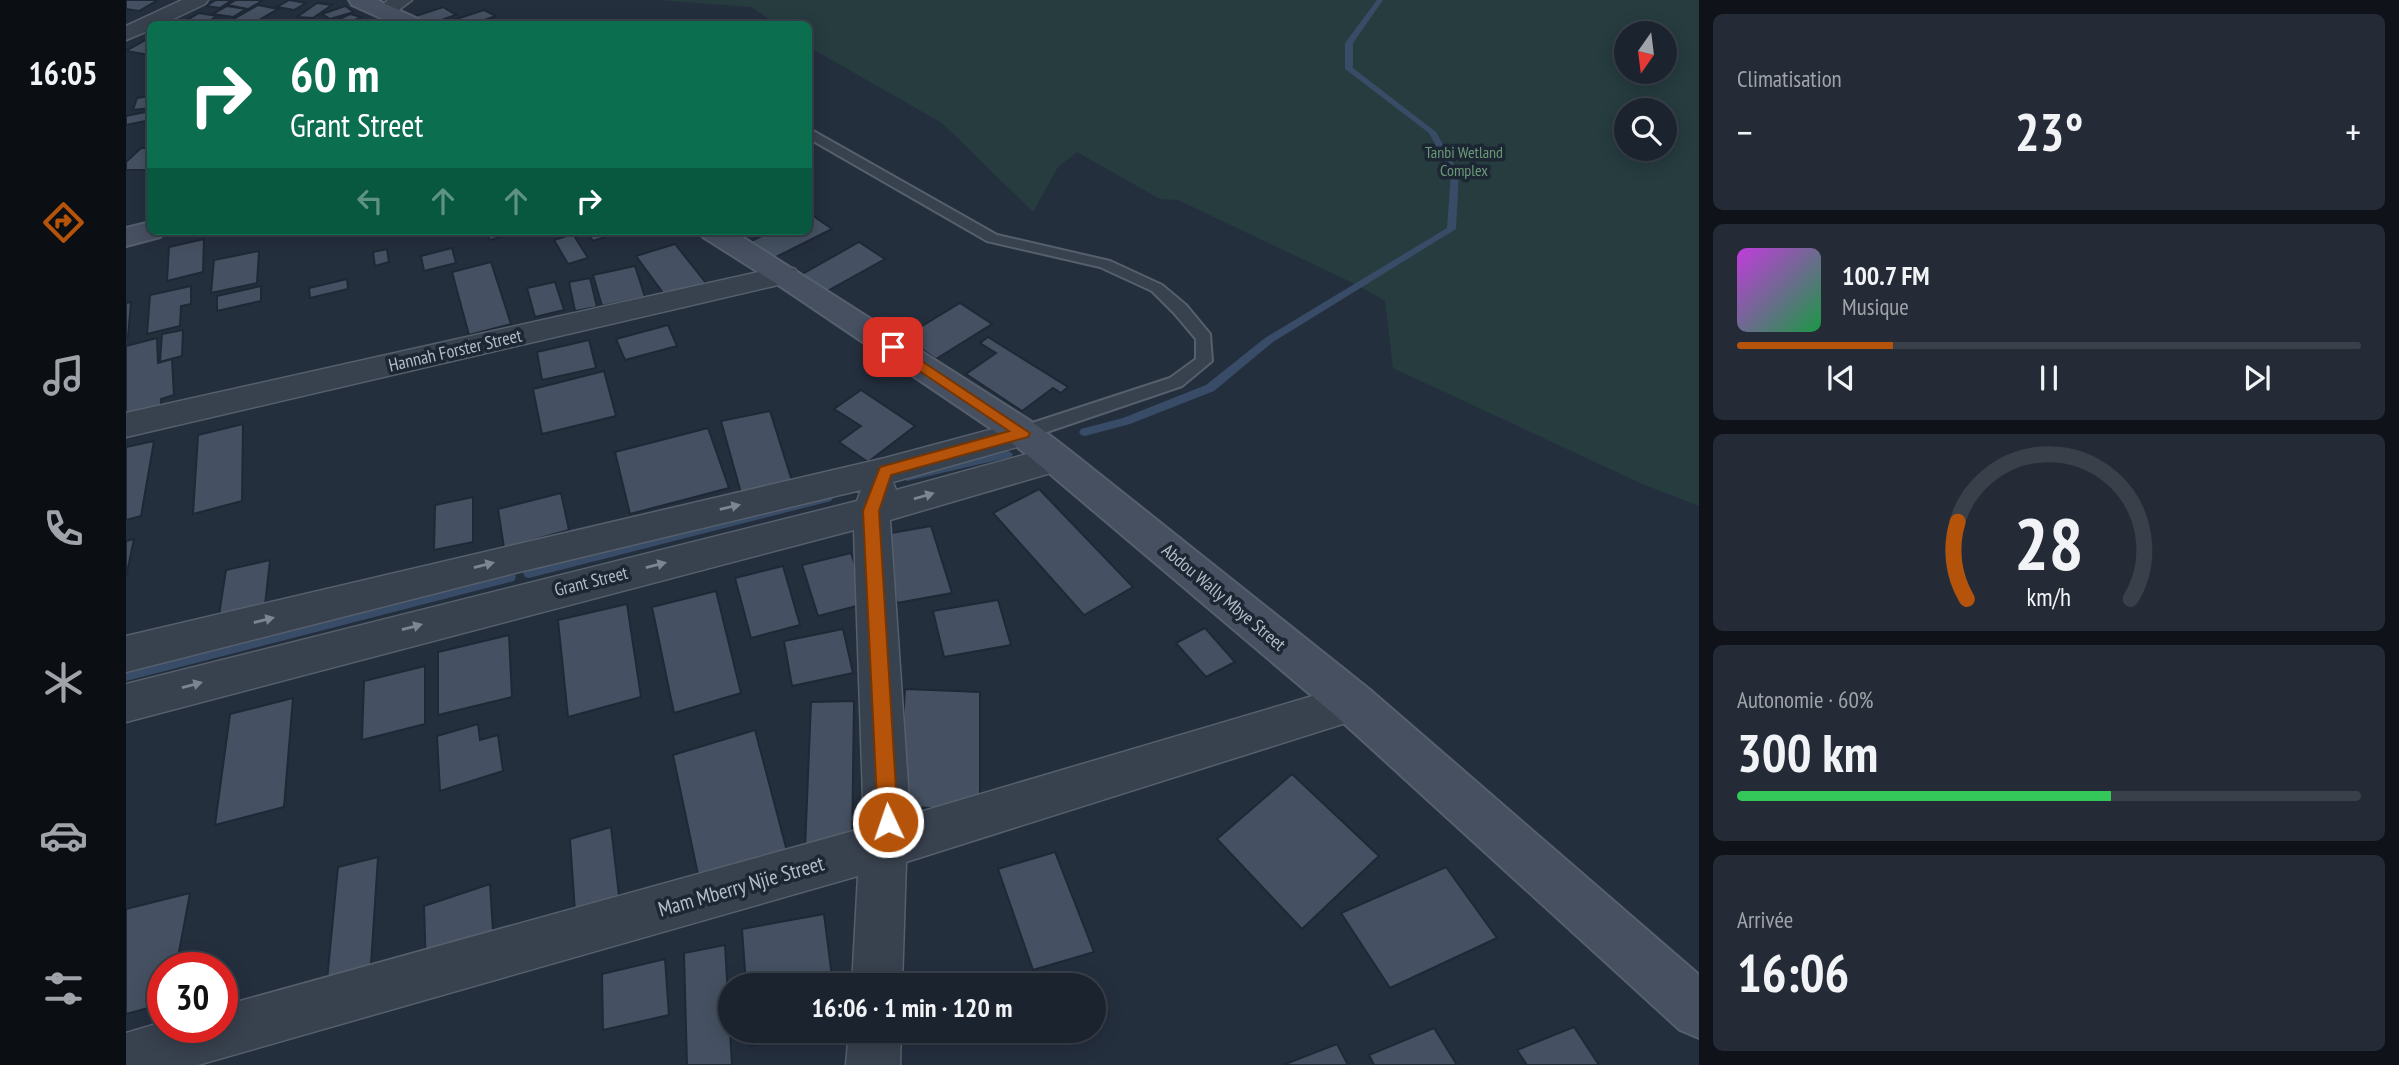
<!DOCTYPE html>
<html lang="fr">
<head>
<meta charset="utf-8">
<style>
	body { margin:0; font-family:"PT Sans Narrow",sans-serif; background:#242b36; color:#f1f3f6; height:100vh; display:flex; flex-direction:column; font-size:26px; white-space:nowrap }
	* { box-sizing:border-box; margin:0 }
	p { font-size:23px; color:#a0a4aa }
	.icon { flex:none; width:38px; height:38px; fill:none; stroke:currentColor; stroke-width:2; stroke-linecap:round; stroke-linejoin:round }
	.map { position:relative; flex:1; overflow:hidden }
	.sheet { display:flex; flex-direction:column; gap:14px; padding:14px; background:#0f1319; width:700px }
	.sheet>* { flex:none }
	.guide { position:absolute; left:21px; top:21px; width:665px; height:214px; border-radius:10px; box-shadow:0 4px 18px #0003,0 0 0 2px #39404a; background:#0b6e4f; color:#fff; overflow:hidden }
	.needle { width:46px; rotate:194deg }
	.fabs { position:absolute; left:1488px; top:21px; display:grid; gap:14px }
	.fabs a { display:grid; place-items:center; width:63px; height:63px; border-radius:50%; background:#1b232e; box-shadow:0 4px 18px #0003,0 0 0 2px #39404a; font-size:35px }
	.speed { position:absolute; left:21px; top:952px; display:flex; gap:14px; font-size:35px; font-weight:700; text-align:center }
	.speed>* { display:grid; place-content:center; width:91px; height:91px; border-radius:50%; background:#1b232e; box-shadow:0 4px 18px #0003,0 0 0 2px #39404a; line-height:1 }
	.speed .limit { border:10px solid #d22; background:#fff; color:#111 }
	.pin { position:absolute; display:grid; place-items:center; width:60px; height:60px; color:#fff; margin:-30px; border-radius:14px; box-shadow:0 4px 10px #0006 }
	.me { position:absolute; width:77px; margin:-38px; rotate:357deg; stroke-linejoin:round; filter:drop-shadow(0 0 5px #0008) }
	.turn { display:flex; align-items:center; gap:24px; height:147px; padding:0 28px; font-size:32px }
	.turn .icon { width:91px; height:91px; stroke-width:2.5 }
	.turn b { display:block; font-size:49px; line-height:60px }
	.lanes { display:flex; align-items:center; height:66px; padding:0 28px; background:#0003; justify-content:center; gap:35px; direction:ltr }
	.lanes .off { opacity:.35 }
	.big { font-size:52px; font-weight:700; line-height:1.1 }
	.sheet .widget { flex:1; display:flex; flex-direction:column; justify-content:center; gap:10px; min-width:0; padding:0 24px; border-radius:10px; background:#242b36 }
	.sheet .dial { align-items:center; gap:0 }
	.dial svg { height:182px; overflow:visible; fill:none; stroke:#39404a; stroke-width:7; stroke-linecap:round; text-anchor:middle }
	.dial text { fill:#f1f3f6; stroke:none }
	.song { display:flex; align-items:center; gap:21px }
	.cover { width:84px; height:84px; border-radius:10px; background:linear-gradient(135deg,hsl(290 70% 55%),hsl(140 70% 35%)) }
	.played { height:7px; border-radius:4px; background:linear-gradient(90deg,#b45309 25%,#39404a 25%) }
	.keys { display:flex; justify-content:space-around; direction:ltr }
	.heat { display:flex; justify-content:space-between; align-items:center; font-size:38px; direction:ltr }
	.charge { height:10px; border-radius:5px; background:linear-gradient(90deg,#34c759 60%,#39404a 0) }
	.trip { position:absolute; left:592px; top:973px; width:388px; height:70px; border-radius:35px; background:#1b232e; box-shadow:0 4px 18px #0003,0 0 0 2px #39404a; font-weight:700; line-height:70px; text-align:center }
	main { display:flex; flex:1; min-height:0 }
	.menu { display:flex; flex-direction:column; width:126px; justify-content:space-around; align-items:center; background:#0b0e12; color:#a0a4aa }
	.menu .icon { width:49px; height:49px }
	.menu .on { color:#b45309 }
	.menu b { font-size:32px; color:#f1f3f6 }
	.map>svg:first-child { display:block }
	.green { fill:#263c3f; fill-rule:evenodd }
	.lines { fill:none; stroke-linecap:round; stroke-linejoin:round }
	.stream { fill:#394c67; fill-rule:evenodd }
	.building { fill:#455162; stroke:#1f2835; stroke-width:2 }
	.lane-casing { stroke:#565f6c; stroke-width:4 }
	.street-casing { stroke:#565f6c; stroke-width:3 }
	.secondary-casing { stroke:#565f6c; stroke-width:4 }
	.lane { fill:#38414e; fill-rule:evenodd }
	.street { fill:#38414e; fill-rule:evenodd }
	.secondary { fill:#465061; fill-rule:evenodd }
	.oneway { fill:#7c8592 }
	.route { fill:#b45309; stroke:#753606; stroke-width:2 }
	.labels { text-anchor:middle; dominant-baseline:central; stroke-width:7; stroke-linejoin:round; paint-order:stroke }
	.far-park-label { font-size:16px; fill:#6b9a76; stroke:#1d2633 }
	.street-label { font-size:18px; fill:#b4bcc9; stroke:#1d2633 }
	.near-street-label { font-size:21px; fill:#b4bcc9; stroke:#1d2633 }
</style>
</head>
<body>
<main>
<nav class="menu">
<b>16:05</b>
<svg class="icon on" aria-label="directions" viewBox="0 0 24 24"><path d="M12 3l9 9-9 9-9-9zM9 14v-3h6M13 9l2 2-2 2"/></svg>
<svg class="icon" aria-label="music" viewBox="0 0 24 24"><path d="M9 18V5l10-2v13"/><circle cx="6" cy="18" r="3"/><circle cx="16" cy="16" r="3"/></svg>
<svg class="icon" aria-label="phone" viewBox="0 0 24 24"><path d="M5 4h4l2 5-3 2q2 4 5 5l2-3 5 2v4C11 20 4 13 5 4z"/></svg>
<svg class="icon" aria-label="climate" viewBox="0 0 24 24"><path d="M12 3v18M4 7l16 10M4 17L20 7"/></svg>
<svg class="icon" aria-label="car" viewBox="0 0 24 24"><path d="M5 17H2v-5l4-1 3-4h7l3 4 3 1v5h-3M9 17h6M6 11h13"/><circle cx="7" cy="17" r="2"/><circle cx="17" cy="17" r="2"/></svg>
<svg class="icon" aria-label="filters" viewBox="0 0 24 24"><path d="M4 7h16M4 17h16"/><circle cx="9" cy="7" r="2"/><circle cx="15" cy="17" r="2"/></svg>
</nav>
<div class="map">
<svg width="1573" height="1065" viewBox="0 0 1573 1065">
	<rect width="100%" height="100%" fill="#242f3e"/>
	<path class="green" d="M532,0H1573V506L1516,484L1267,368L1259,301L1231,285L1052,200L1034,199L951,152L932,167L907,212L816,123L683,47L682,24H650L625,7ZM1500,33H1538V72H1500ZM1538,110V149H1500V110Z"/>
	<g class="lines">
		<g class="stream">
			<path d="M1251,0H1257L1227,43V68L1310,132L1333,173L1330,229L1147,342L1088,391L1004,424L959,436L955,435L953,432L955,429L997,418L1080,385L1139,338L1321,228L1325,173L1303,133L1219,69V43Z"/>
			<path d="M881,450L887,454L885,457L781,481L775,477L781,473Z"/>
			<path d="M701,493L705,495L707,498L705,501L403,578L399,577L397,573L399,569L403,568Z"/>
			<path d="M384,572L388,573L390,577L388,581L384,582L0,681V669Z"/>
		</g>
	</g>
	<g class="building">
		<path d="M0,0H32L13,11L0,9Z"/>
		<path d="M90,0H106L94,8L80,6Z"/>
		<path d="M110,0H131L136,1L122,9L101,5Z"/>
		<path d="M163,0L180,3L168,10L151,7Z"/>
		<path d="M191,3L206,5L187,18L171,17Z"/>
		<path d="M132,5L152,9L126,24L106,20Z"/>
		<path d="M101,6L120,9L107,17L87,14Z"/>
		<path d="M219,6L228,12L204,19L196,14Z"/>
		<path d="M317,7L330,15L304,24H299L287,17Z"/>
		<path d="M358,10L370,16L347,24H315Z"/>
		<path d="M73,13L91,16L80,23L61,20Z"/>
		<path d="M224,14L235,17L221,24H203Z"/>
		<path d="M24,38V55L0,51L23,38Z"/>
		<path d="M24,96V108L7,110L11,98Z"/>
		<path d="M24,111V120L0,125V116Z"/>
		<path d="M15,148H24V170H0V162Z"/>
		<path d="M683,213L706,229L640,262L617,245L646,231H682Z"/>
		<path d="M360,231H393L364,240Z"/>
		<path d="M460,231H497L467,241Z"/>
		<path d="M447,234L462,258L442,264L428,240Z"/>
		<path d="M78,239L77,272L41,281L43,247Z"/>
		<path d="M733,242L759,259L696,294L671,277Z"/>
		<path d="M549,244L580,283L540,297L510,256Z"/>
		<path d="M326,248L330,263L298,271L295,256Z"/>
		<path d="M261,249L263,262L249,266L247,252Z"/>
		<path d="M133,251L131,283L85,293L88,260Z"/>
		<path d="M365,262L385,324L343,335L326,272Z"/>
		<path d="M509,266L519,297L476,306L467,275Z"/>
		<path d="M464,278L471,307L449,311L443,282Z"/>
		<path d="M221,279L222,289L184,298L183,288Z"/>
		<path d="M429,282L438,310L409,317L401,288Z"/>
		<path d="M65,286V304L55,306L54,326L21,334L24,295Z"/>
		<path d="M135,286V301L91,311V296Z"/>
		<path d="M5,302L2,337L0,338V303Z"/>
		<path d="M834,303L866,324L810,359L778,337Z"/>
		<path d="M542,325L551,346L499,360L490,339Z"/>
		<path d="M57,330L56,356L34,362L36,334Z"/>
		<path d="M862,337L942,387L935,393L927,388L896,411L840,374L870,353L854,343Z"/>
		<path d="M31,338L32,363L46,359L48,395L35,399V412L0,422V346Z"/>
		<path d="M463,340L470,368L416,380L411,352Z"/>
		<path d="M478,371L490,416L416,434L407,389Z"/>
		<path d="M735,390L789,426L742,462L713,442L735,426L708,409Z"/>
		<path d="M644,411L666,481L615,493L595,421Z"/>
		<path d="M117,424L116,501L67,514L72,435Z"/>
		<path d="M582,428L603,488L504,514L489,452Z"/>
		<path d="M28,441L15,516L0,520V447Z"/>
		<path d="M913,489L1007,587L958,615L867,513Z"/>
		<path d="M435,493L443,530L378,548L372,509Z"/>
		<path d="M347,497V542L308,550L309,505Z"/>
		<path d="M805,526L826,593L771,603L754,535Z"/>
		<path d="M8,539L0,577V541Z"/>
		<path d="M725,553L742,603L692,616L676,565Z"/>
		<path d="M144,560L139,605L93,615L100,570Z"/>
		<path d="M657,566L674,625L625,638L609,578Z"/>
		<path d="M590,591L615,693L548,713L526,607Z"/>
		<path d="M872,600L885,645L818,657L807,611Z"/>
		<path d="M501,604L515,697L442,717L432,620Z"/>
		<path d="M1079,628L1109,662L1080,677L1050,643Z"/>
		<path d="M717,629L727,673L666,686L658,641Z"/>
		<path d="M383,635L386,697L312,715V652Z"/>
		<path d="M299,666V724L236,740L238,681Z"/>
		<path d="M779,689L854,692V811L772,806Z"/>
		<path d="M167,698L158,807L89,825L104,714Z"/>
		<path d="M728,701L726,848L679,850L685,702Z"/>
		<path d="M352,724L354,740L372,735L377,771L314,791L311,736Z"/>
		<path d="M629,730L662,855L574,884L547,755Z"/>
		<path d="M1166,774L1253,856L1176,929L1091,839Z"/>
		<path d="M485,827L495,913L450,926L444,839Z"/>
		<path d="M929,852L968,952L907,970L872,869Z"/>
		<path d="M252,857L244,980L200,991L212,867Z"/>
		<path d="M1320,867L1371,938L1264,988L1215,913Z"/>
		<path d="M364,884L368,947L300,969L298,906Z"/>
		<path d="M64,893L50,968H37V1004L0,1014V909Z"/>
		<path d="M698,914L707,985H620L616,929Z"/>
		<path d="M599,945L606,1065H561L558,953Z"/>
		<path d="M539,959L543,1015L477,1030L476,974Z"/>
		<path d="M1448,1027L1473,1065H1401L1391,1050Z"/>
		<path d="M1308,1028L1331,1065H1248L1243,1055Z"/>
		<path d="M623,1031H703L624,1046Z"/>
		<path d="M1211,1044L1222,1065H1157Z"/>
	</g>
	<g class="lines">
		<defs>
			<path id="lane" d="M682,128L871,235L984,261L1036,285L1060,305L1084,334L1086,361L1056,386L903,438H891L888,433L891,428L1044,378L1070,359V339L1048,313L1026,291L974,267L861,241L682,138Z"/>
			<g id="street">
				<path d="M56,0H82L79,4L37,24H24V30L0,40V26Z"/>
				<path d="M262,0H286L265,16H251L248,12Z"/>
				<path d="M659,266L669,269L673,275L669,281L0,437V413Z"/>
				<path d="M897,421L909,424L914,433L909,442L767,482L770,490L930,446L942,450L947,459L942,468L764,520L784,815L1227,684L1242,690L1248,703L1242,716L780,862L776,985H726L732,876L72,1065H0V1033L37,1022V1027H96V1006L738,828L728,530L0,722V684L731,501L735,490L393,572L0,672V636L759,458Z"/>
				<path d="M723,1031H775L774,1065H720Z"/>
			</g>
			<g id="secondary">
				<path d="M223,0H251L292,19L295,24H268L226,5Z"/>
				<path d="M24,222V231H38L34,237L0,246V228Z"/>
				<path d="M573,231H607L909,424L943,450L1243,689L1573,975V1038L1554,1030L1211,717L917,468L885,442L648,282L577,237Z"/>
			</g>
		</defs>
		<use href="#lane" class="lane-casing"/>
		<use href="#street" class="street-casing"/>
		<use href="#secondary" class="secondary-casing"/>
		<use href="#lane" class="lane"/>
		<use href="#street" class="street"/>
		<use href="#secondary" class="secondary"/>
	</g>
	<defs><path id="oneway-solid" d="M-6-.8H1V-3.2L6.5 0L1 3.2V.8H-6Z" transform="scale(1.75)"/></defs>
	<g class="oneway">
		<use href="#oneway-solid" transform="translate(798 496) rotate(-16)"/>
		<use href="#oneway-solid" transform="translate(604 507) rotate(-13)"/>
		<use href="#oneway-solid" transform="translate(358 565) rotate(-14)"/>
		<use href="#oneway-solid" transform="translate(530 565) rotate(-14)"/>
		<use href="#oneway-solid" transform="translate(138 620) rotate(-14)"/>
		<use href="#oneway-solid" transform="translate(286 627) rotate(-15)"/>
		<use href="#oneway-solid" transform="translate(66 685) rotate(-15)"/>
	</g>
	<path class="route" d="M767,342L904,433L902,437L765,475L753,511L772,822L769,829L762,831L755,829L752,822L737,511L754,467L883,431L762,350V344Z"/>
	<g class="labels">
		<g class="far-park-label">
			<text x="1338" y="152">Tanbi Wetland<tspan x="1338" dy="18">Complex</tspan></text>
		</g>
		<g class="street-label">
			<text transform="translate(329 350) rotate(-13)">Hannah Forster Street</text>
			<text transform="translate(465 581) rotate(-14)">Grant Street</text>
			<text transform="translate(1098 597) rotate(40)">Abdou Wally Mbye Street</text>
		</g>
		<g class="near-street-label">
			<text transform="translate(615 886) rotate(-16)">Mam Mberry Njie Street</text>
		</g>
	</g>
</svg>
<div class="fabs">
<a><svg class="needle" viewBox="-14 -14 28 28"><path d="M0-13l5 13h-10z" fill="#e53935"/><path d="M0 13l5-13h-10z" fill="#a0a4aa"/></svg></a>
<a><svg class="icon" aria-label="search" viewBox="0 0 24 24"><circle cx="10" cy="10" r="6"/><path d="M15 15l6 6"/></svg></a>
</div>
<div class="speed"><div class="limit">30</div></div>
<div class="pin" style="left:767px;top:347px;background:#d93025"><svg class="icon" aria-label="arrive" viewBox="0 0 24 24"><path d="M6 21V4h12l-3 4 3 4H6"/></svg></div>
<svg class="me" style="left:762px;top:822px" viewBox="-20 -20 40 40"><circle r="17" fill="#b45309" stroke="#fff" stroke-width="3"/><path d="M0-11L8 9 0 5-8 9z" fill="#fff"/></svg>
<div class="trip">16:06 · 1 min · 120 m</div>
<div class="guide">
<div class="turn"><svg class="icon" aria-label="right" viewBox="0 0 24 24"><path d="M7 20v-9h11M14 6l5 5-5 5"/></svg><div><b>60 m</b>Grant Street</div></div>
<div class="lanes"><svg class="icon off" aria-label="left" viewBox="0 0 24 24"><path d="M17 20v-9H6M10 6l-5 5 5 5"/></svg><svg class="icon off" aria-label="ahead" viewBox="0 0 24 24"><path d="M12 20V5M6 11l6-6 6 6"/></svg><svg class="icon off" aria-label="ahead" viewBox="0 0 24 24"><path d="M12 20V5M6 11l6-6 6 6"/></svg><svg class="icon" aria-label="right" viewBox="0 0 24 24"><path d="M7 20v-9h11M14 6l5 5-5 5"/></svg></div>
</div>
</div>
<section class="sheet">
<div class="widget"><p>Climatisation</p>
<div class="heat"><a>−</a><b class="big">23°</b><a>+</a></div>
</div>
<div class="widget">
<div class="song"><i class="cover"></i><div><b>100.7 FM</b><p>Musique</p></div></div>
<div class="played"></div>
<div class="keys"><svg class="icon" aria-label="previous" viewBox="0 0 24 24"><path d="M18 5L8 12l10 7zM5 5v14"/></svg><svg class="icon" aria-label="pause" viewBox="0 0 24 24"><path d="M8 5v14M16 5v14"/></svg><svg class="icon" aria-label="next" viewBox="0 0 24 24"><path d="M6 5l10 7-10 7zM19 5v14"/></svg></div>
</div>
<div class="widget dial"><svg viewBox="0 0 100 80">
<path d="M14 69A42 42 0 1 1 86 69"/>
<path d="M14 69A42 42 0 0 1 10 35" stroke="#b45309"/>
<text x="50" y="56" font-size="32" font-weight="700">28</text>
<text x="50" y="72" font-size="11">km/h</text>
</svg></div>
<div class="widget"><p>Autonomie · 60%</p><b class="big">300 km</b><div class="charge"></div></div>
<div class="widget"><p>Arrivée</p><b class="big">16:06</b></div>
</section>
</main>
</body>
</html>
